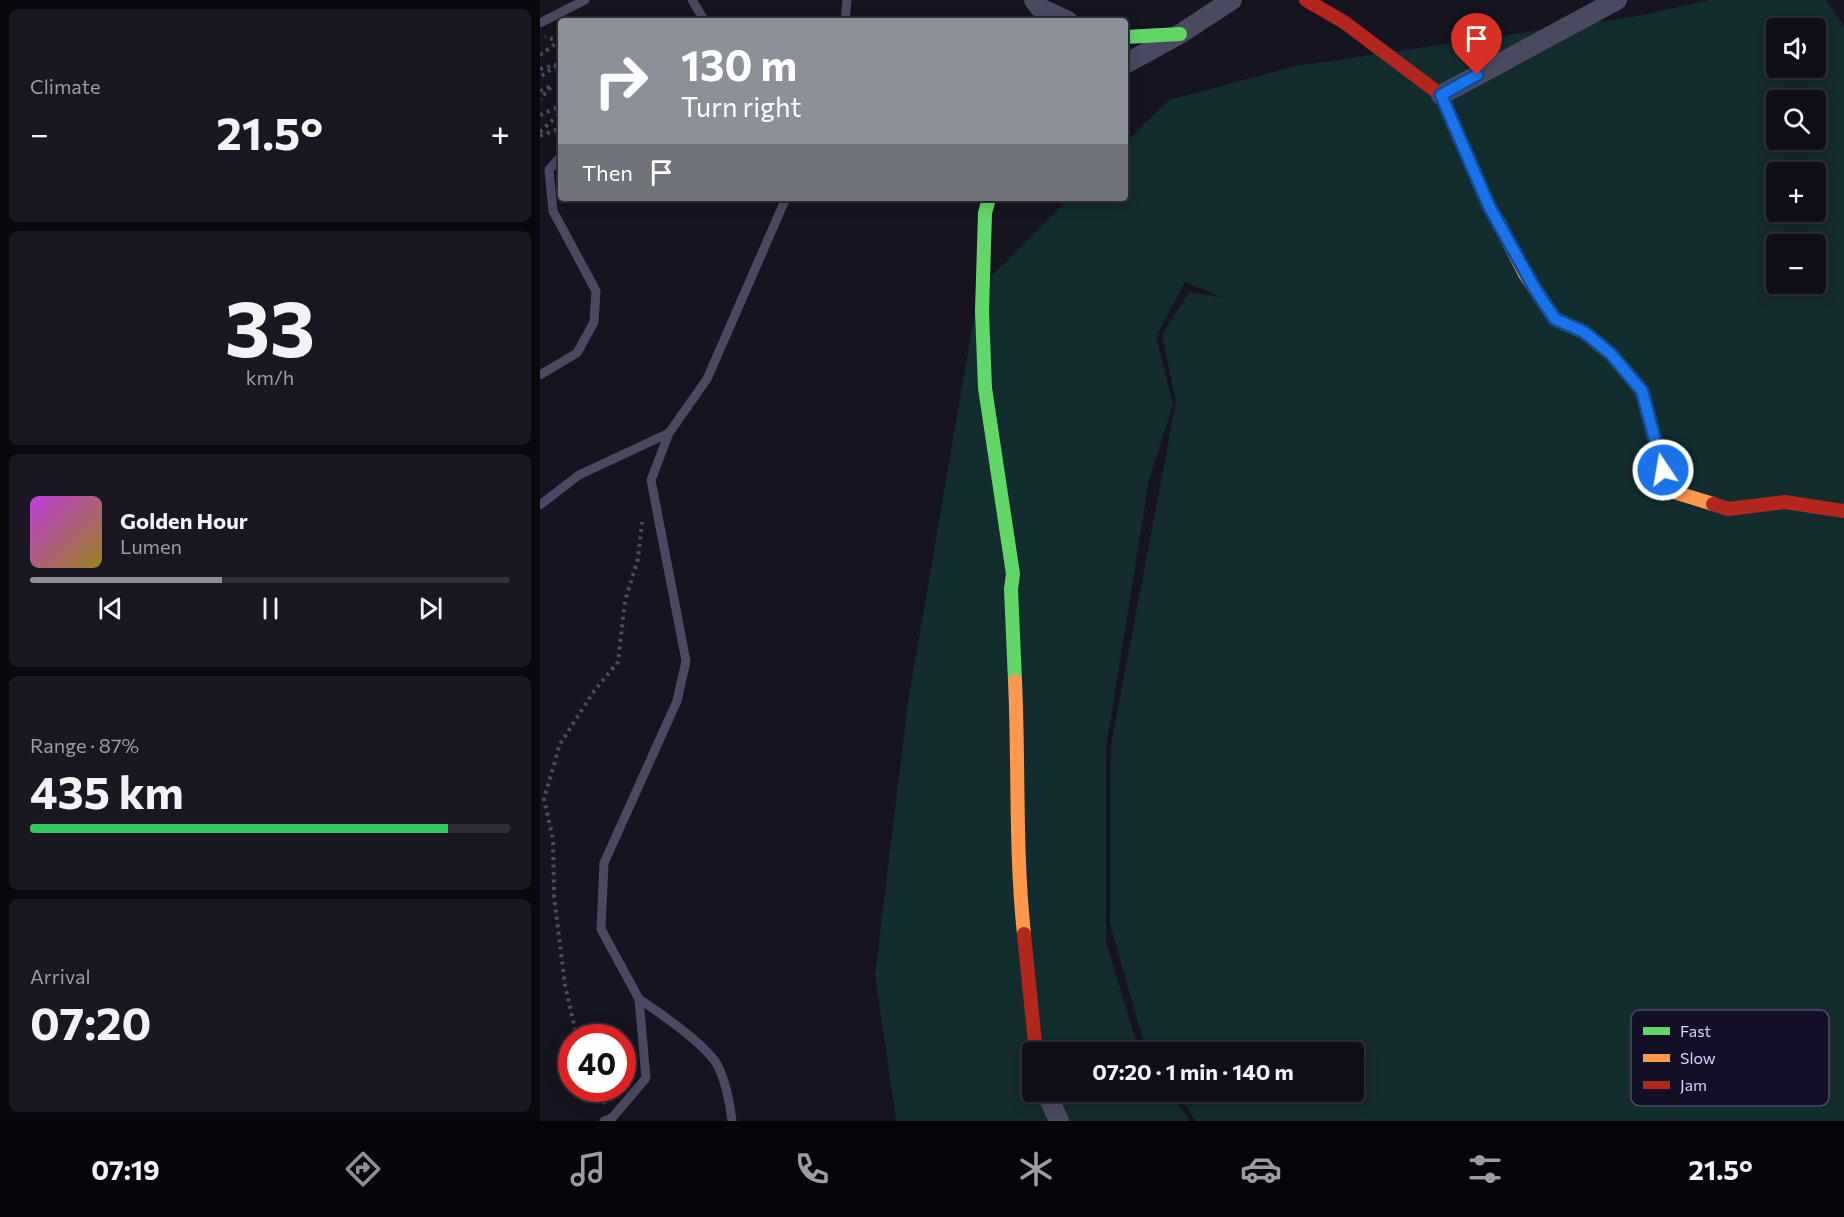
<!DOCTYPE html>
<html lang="en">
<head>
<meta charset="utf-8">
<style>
	body { margin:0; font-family:Commissioner,sans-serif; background:#191822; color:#f1f3f6; height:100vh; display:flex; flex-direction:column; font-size:22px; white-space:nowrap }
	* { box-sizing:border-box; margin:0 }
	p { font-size:20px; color:#9c9ca2 }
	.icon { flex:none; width:33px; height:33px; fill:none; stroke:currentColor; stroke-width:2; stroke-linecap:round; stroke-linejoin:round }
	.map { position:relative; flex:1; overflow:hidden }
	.side { display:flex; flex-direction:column; gap:9px; padding:9px; background:#09080e; width:540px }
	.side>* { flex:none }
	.guide { position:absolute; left:18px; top:18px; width:570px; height:183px; border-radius:6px; box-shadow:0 3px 15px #0003,0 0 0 2px #302f38; background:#8c9099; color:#fff; overflow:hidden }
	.fabs { position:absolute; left:1226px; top:18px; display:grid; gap:12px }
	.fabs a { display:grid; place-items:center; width:60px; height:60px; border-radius:6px; background:#100f19; box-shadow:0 3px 15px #0003,0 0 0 2px #302f38; font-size:30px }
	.speed { position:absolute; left:18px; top:1024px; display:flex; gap:12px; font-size:30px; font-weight:700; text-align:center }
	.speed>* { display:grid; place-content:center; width:78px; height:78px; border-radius:50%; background:#100f19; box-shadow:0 3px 15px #0003,0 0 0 2px #302f38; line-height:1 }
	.speed .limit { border:9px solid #d22; background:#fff; color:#111 }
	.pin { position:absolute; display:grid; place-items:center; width:51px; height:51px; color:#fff; margin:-62px -26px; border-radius:50% 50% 50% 0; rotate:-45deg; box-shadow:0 0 6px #0007 }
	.pin .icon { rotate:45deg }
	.me { position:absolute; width:66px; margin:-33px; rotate:348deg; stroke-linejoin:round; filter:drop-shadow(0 0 4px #0008) }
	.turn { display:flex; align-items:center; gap:21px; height:126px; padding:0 24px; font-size:27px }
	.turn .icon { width:78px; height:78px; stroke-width:2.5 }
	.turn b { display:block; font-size:42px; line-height:51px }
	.then { display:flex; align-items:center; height:57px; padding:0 24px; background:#0003; gap:12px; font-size:22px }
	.big { font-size:45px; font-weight:700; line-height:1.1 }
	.side .tile { flex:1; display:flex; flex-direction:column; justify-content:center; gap:9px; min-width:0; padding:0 21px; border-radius:9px; background:#191822 }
	.side .dial { align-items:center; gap:0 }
	.dial b { font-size:78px; line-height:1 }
	.song { display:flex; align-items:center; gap:18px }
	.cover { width:72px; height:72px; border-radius:9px; background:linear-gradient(135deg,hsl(290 70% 55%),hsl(50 70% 35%)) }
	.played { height:6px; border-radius:3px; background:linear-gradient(90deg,#8c9099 40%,#302f38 40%) }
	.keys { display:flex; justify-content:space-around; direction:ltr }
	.heat { display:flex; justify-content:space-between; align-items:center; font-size:33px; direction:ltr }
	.charge { height:9px; border-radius:4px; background:linear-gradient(90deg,#34c759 87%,#302f38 0) }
	.trip { position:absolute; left:482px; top:1042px; width:342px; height:60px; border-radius:6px; background:#100f19; box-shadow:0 3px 15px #0003,0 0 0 2px #302f38; font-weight:700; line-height:60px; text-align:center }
	.dock { display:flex; height:96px; justify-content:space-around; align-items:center; background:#06060a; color:#9c9ca2 }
	.dock .icon { width:42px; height:42px }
	.dock .on { color:#8c9099 }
	.dock b { font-size:27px; color:#f1f3f6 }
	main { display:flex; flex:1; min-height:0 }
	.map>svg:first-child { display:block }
	.green { fill:#132c2d; fill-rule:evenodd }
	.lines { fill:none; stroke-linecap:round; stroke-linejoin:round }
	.path { stroke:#44505f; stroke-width:4; stroke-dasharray:3 4.5; stroke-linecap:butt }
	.lane { stroke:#4a4962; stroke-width:9 }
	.street { stroke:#4a4962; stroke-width:20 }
	.fast { stroke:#63d668; stroke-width:14 }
	.slow { stroke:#ff974d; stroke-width:14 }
	.jam { stroke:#b3261e; stroke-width:14 }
	.route-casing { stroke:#114b97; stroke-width:15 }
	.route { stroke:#1a73e8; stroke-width:10 }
	.key { fill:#130f26; stroke:#4e4a67; stroke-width:1.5 }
	.key-label { font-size:16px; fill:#d9d4ff }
</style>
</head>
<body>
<main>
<section class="side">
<div class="tile"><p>Climate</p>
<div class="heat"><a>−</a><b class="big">21.5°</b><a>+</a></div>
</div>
<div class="tile dial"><b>33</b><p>km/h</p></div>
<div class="tile">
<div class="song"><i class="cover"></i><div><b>Golden Hour</b><p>Lumen</p></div></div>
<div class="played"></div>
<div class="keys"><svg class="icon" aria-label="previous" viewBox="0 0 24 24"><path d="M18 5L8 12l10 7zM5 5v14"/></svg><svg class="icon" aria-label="pause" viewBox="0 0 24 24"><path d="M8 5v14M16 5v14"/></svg><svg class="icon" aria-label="next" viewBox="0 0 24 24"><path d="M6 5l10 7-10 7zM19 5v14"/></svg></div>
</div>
<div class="tile"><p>Range · 87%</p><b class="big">435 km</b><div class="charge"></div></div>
<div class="tile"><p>Arrival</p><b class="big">07:20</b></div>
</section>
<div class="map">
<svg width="1304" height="1121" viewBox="0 0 1304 1121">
	<rect width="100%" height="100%" fill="#161421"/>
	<path class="green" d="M1170,0H1286L1304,27V1121H656L636,1092H813V1053H609L605,1047L570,924L571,745L636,402L622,335L649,292L684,298L645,282L616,336L633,404L609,480L566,748V942L598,1047L602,1053H492V1092H630L650,1121H356L335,975L368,702L439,288L530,198H585V143L629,100L756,66L1097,16ZM1236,28H1275V68H1236ZM1236,100H1275V140H1236ZM1236,172H1275V212H1236ZM1236,244H1275V284H1236Z"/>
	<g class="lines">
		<g class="path">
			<path d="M0,55L19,41L5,37"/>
			<path d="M0,69L19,64L0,77"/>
			<path d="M0,91L12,86L0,99"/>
			<path d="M0,115L21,106"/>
			<path d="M0,132L21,112"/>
			<path d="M0,136L21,128"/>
			<path d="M37,1038L25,985L14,896L13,839L4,799L20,744L54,691L78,662L85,601L98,559L102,522"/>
			<path d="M57,1089L65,1104"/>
		</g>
		<g class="lane">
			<path d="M152,0L163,18L162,21"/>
			<path d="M305,21L307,0"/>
			<path d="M0,23L45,0"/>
			<path d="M0,375L37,353L54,322L56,291L13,211L9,170L21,156"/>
			<path d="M0,505L39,475L129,433"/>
			<path d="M99,999C120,1013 166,1044 178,1066C186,1083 190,1103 192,1121"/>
			<path d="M64,1121L72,1118L106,1078L99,999L61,929L64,863L137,701L146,661L111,480L129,433L167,379L246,198"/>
		</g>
		<g class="street">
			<path d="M494,0L500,8L528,21"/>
			<path d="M585,64L640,34L692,0"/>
			<path d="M901,95L1077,0"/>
			<path d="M506,1092L519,1121"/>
		</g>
		<g class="fast">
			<path d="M585,37L640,34"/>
			<path d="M449,198L445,213L442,311L445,388L473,574L471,589L475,681"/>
		</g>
		<g class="slow">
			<path d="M959,223L985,274L1015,319L1044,332L1071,354L1102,391L1123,470L1134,492L1173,504"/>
			<path d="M475,681C479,766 475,850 484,934"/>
		</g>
		<g class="jam">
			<path d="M766,0L804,22L901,95L949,206L959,223"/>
			<path d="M1173,504L1188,509L1245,502L1304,511"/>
			<path d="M484,934L496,1053"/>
		</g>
	</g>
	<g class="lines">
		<defs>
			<path id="route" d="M937,75L901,95L949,206L995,289L1015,319L1044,332L1071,354L1102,391L1123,470"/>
		</defs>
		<use href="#route" class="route-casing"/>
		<use href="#route" class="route"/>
	</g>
	<rect x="1091" y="1010" width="198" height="96" rx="9" class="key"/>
	<rect x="1103" y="1027" width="27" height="8" fill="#63d668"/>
	<rect x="1103" y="1054" width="27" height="8" fill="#ff974d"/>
	<rect x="1103" y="1081" width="27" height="8" fill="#b3261e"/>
	<g class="key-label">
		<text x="1140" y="1037">Fast</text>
		<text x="1140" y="1064">Slow</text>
		<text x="1140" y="1091">Jam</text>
	</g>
</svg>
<div class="fabs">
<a><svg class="icon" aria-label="sound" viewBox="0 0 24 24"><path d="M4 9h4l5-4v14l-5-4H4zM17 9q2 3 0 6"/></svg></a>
<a><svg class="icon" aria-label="search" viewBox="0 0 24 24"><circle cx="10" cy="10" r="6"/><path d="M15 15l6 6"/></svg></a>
<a>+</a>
<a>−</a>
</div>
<div class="speed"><div class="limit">40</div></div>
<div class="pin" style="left:937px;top:75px;background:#d93025"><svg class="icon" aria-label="arrive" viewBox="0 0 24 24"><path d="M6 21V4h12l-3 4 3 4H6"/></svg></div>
<svg class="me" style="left:1123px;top:470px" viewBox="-20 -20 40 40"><circle r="17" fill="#1a73e8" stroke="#fff" stroke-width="3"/><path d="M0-11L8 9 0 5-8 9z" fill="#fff"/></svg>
<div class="trip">07:20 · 1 min · 140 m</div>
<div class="guide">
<div class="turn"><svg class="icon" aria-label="right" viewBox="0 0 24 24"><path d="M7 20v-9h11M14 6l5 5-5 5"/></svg><div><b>130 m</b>Turn right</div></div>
<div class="then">Then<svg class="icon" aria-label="arrive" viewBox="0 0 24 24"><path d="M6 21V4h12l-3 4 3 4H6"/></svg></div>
</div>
</div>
</main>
<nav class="dock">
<b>07:19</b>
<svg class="icon on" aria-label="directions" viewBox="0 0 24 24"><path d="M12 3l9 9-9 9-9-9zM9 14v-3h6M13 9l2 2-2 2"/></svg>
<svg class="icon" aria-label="music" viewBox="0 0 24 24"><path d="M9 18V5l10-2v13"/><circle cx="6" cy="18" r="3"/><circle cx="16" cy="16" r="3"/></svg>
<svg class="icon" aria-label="phone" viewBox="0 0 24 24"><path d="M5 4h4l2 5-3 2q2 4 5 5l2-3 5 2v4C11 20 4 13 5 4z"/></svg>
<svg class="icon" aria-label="climate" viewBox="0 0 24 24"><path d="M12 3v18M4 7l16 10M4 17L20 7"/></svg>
<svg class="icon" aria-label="car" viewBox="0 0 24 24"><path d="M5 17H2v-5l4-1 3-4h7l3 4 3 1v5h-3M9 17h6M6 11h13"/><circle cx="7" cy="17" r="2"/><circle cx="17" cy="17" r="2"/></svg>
<svg class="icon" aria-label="filters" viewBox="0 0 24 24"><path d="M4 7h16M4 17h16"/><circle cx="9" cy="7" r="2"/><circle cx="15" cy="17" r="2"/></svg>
<b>21.5°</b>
</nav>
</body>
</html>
